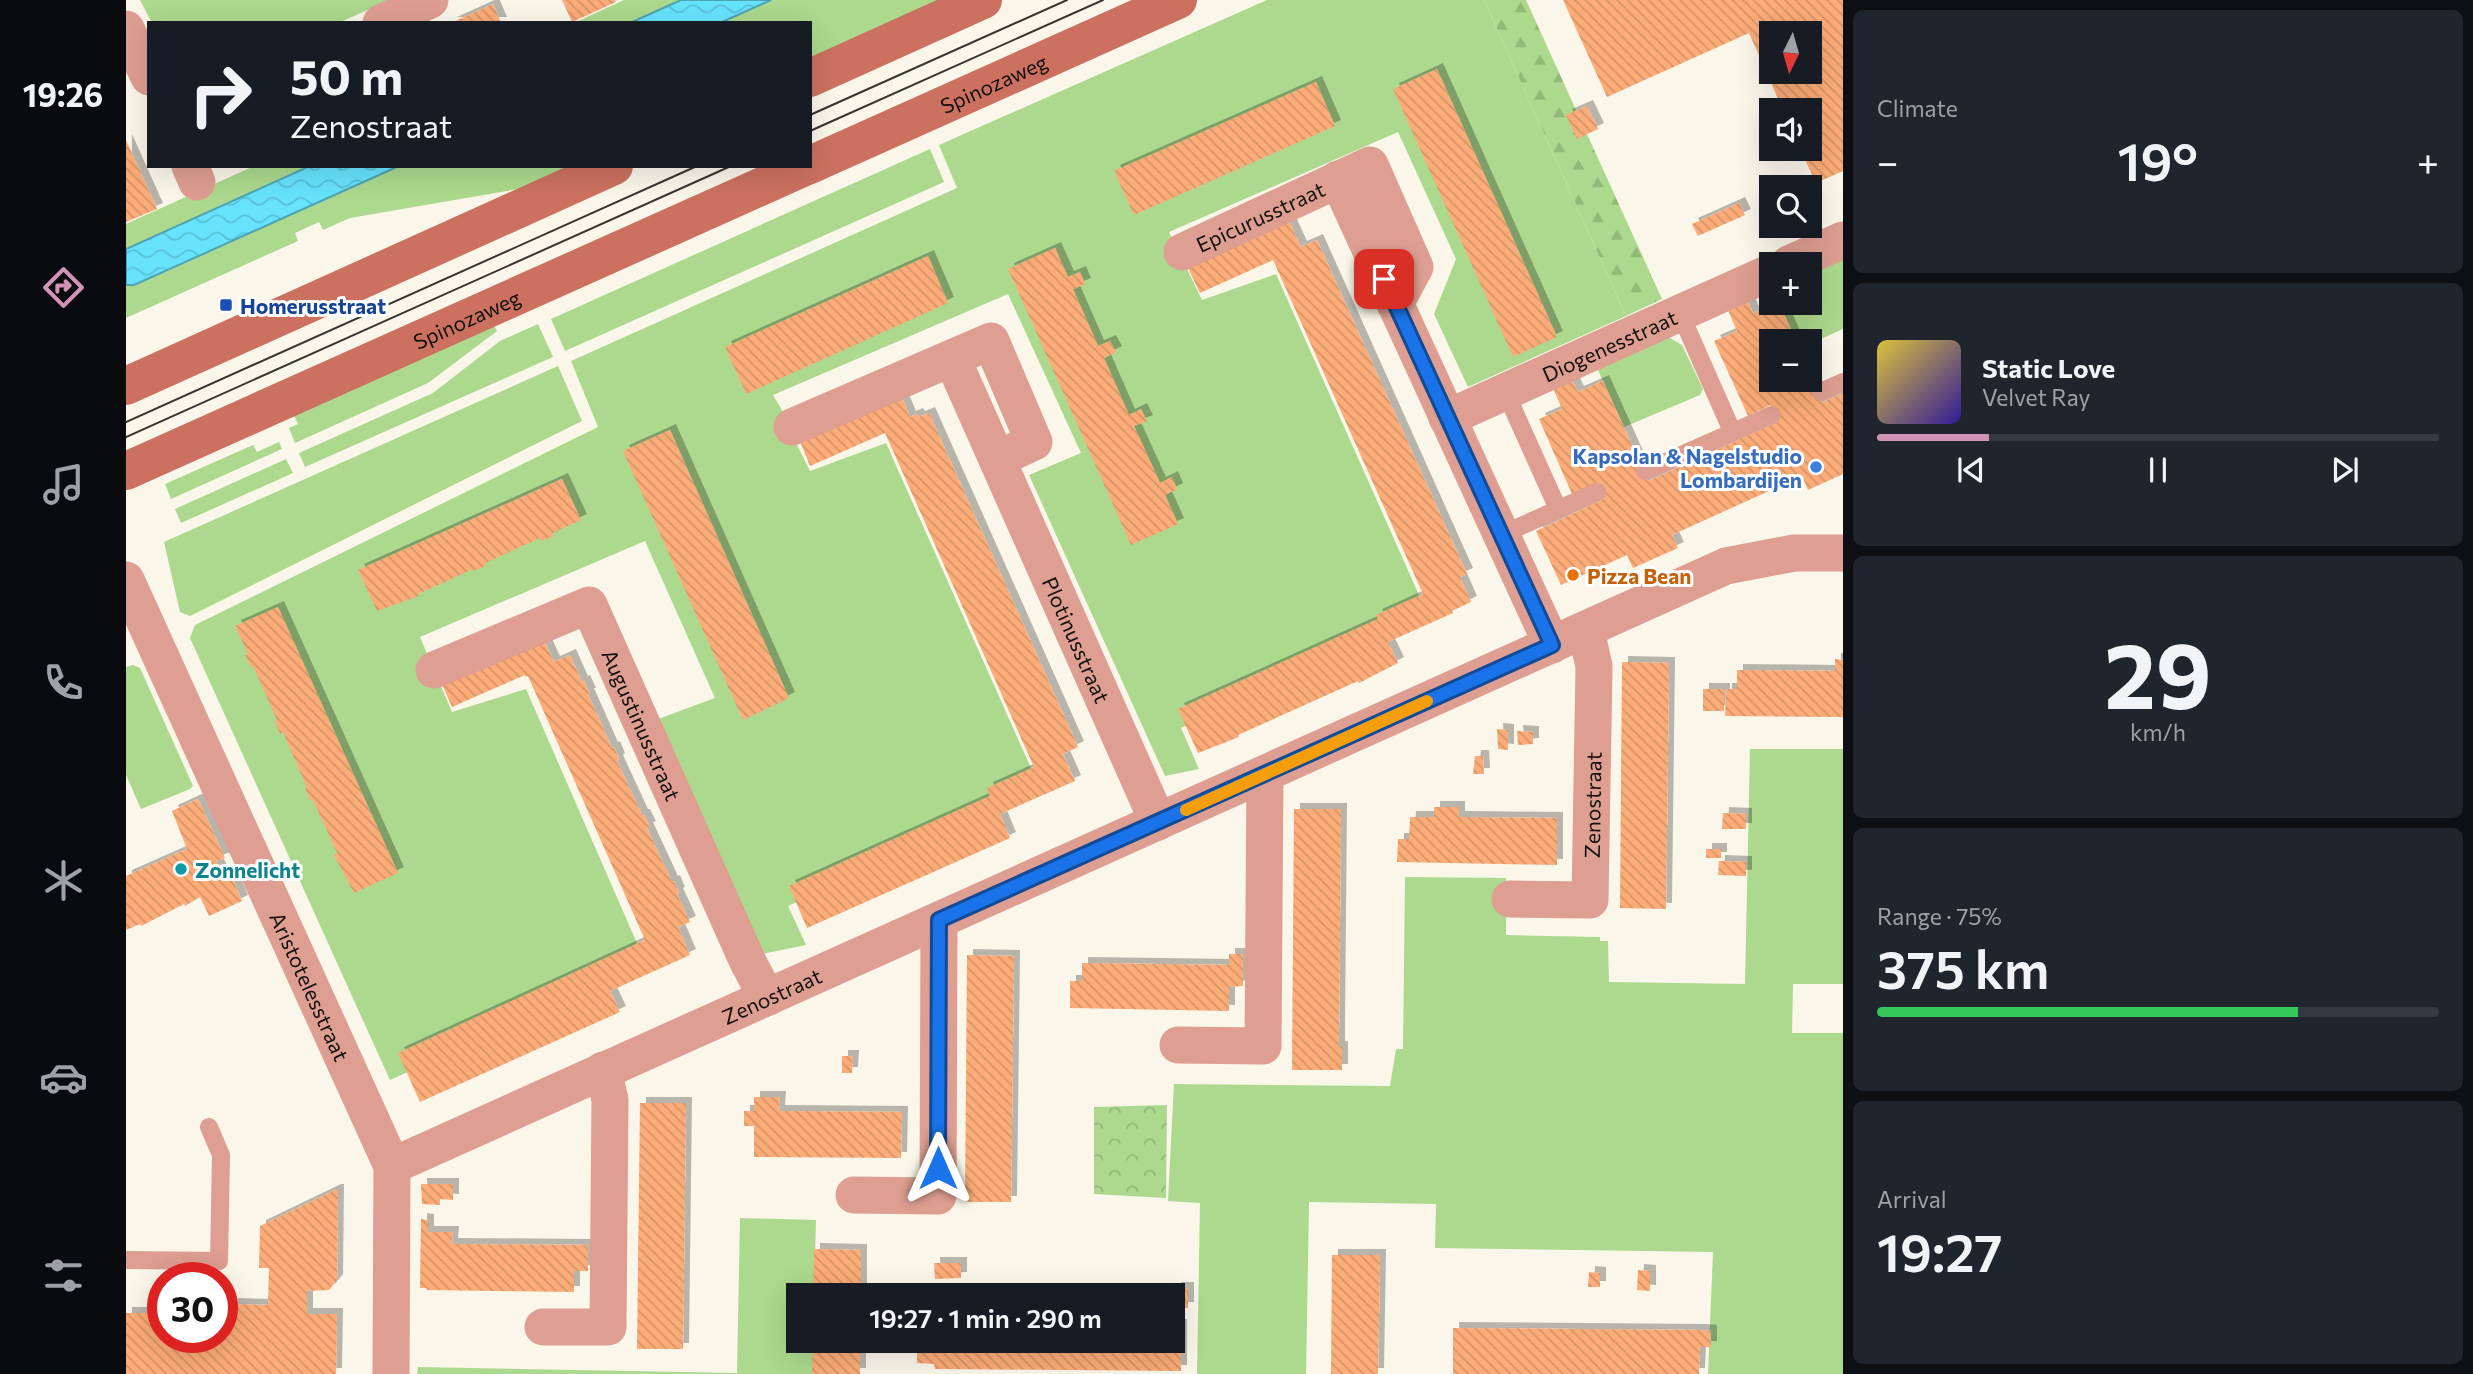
<!DOCTYPE html>
<html lang="en">
<head>
<meta charset="utf-8">
<style>
	body { margin:0; font-family:Commissioner,sans-serif; background:#20242c; color:#f1f3f6; height:100vh; display:flex; flex-direction:column; font-size:26px; white-space:nowrap }
	* { box-sizing:border-box; margin:0 }
	p { font-size:23px; color:#9ea1a6 }
	.icon { flex:none; width:38px; height:38px; fill:none; stroke:currentColor; stroke-width:2; stroke-linecap:round; stroke-linejoin:round }
	.map { position:relative; flex:1; overflow:hidden }
	.sheet { display:flex; flex-direction:column; gap:10px; padding:10px; background:#0d0f14; width:630px }
	.sheet>* { flex:none }
	.hud { position:absolute; left:21px; top:21px; width:665px; height:147px; border-radius:0px; box-shadow:0 7px 28px #0002; background:#171b24; color:#f1f3f6; overflow:hidden }
	.needle { width:46px; rotate:185deg }
	.buttons { position:absolute; left:1633px; top:21px; display:grid; gap:14px }
	.buttons a { display:grid; place-items:center; width:63px; height:63px; border-radius:0px; background:#171b24; box-shadow:0 7px 28px #0002; font-size:35px }
	.speed { position:absolute; left:21px; top:1262px; display:flex; gap:14px; font-size:35px; font-weight:700; text-align:center }
	.speed>* { display:grid; place-content:center; width:91px; height:91px; border-radius:50%; background:#171b24; box-shadow:0 7px 28px #0002; line-height:1 }
	.speed .limit { border:10px solid #d22; background:#fff; color:#111 }
	.pin { position:absolute; display:grid; place-items:center; width:60px; height:60px; color:#fff; margin:-30px; border-radius:14px; box-shadow:0 4px 10px #0006 }
	.me { position:absolute; width:77px; margin:-38px; rotate:0deg; stroke-linejoin:round; filter:drop-shadow(0 0 5px #0008) }
	.turn { display:flex; align-items:center; gap:24px; height:147px; padding:0 28px; font-size:32px }
	.turn .icon { width:91px; height:91px; stroke-width:2.5 }
	.turn b { display:block; font-size:49px; line-height:60px }
	.big { font-size:52px; font-weight:600; line-height:1.1 }
	.sheet .card { flex:1; display:flex; flex-direction:column; justify-content:center; gap:10px; min-width:0; padding:0 24px; border-radius:10px; background:#20242c }
	.sheet .dial { align-items:center; gap:0 }
	.dial b { font-size:91px; line-height:1 }
	.song { display:flex; align-items:center; gap:21px }
	.cover { width:84px; height:84px; border-radius:10px; background:linear-gradient(135deg,hsl(50 70% 55%),hsl(250 70% 35%)) }
	.played { height:7px; border-radius:4px; background:linear-gradient(90deg,#d194b6 20%,#363941 20%) }
	.keys { display:flex; justify-content:space-around; direction:ltr }
	.heat { display:flex; justify-content:space-between; align-items:center; font-size:38px; direction:ltr }
	.charge { height:10px; border-radius:5px; background:linear-gradient(90deg,#34c759 75%,#363941 0) }
	.trip { position:absolute; left:660px; top:1283px; width:399px; height:70px; border-radius:0px; background:#171b24; box-shadow:0 7px 28px #0002; font-weight:600; line-height:70px; text-align:center }
	main { display:flex; flex:1; min-height:0 }
	.menu { display:flex; flex-direction:column; width:126px; justify-content:space-around; align-items:center; background:#090b0e; color:#9ea1a6 }
	.menu .icon { width:49px; height:49px }
	.menu .current { color:#d194b6 }
	.menu b { font-size:32px; color:#f1f3f6 }
	.map>svg:first-child { display:block }
	.green { fill:#acd98d }
	.forest { fill:url(#forest-firs) }
	.park { fill:url(#park-crowns) }
	.water { fill:url(#water-waves); stroke:#4ea4b5; stroke-width:2 }
	.building { fill:url(#building-back-hatch); fill-rule:evenodd; filter:url(#shadow) }
	.lines { fill:none; stroke-linecap:round; stroke-linejoin:round }
	.lane { stroke:#de9e91; stroke-width:18 }
	.street { stroke:#de9e91; stroke-width:37 }
	.secondary { stroke:#cc715f; stroke-width:38 }
	.tram { stroke:#383530; stroke-width:2 }
	.route-casing { stroke:#114b97; stroke-width:18 }
	.route { stroke:#1a73e8; stroke-width:12 }
	.slow { stroke:#f59e0b; stroke-width:12 }
	.transit-dot { fill:#1a4fb4; stroke:#fff; stroke-width:2.5 }
	.shop-dot { fill:#3f7fe0; stroke:#fff; stroke-width:2.5 }
	.food-dot { fill:#e8710a; stroke:#fff; stroke-width:2.5 }
	.culture-dot { fill:#0f9aa8; stroke:#fff; stroke-width:2.5 }
	.labels { text-anchor:middle; dominant-baseline:central; stroke-width:6; stroke-linejoin:round; paint-order:stroke }
	.street-label { font-size:21px; fill:#12100c; stroke:#fff }
	.transit-label { font-size:21px; font-weight:bold; fill:#164399; stroke:#fff; text-anchor:start }
	.shop-label { font-size:21px; font-weight:bold; fill:#366cbe; stroke:#fff; text-anchor:end }
	.food-label { font-size:21px; font-weight:bold; fill:#c56008; stroke:#fff; text-anchor:start }
	.culture-label { font-size:21px; font-weight:bold; fill:#0d838f; stroke:#fff; text-anchor:start }
</style>
</head>
<body>
<main>
<nav class="menu">
<b>19:26</b>
<svg class="icon current" aria-label="directions" viewBox="0 0 24 24"><path d="M12 3l9 9-9 9-9-9zM9 14v-3h6M13 9l2 2-2 2"/></svg>
<svg class="icon" aria-label="music" viewBox="0 0 24 24"><path d="M9 18V5l10-2v13"/><circle cx="6" cy="18" r="3"/><circle cx="16" cy="16" r="3"/></svg>
<svg class="icon" aria-label="phone" viewBox="0 0 24 24"><path d="M5 4h4l2 5-3 2q2 4 5 5l2-3 5 2v4C11 20 4 13 5 4z"/></svg>
<svg class="icon" aria-label="climate" viewBox="0 0 24 24"><path d="M12 3v18M4 7l16 10M4 17L20 7"/></svg>
<svg class="icon" aria-label="car" viewBox="0 0 24 24"><path d="M5 17H2v-5l4-1 3-4h7l3 4 3 1v5h-3M9 17h6M6 11h13"/><circle cx="7" cy="17" r="2"/><circle cx="17" cy="17" r="2"/></svg>
<svg class="icon" aria-label="filters" viewBox="0 0 24 24"><path d="M4 7h16M4 17h16"/><circle cx="9" cy="7" r="2"/><circle cx="15" cy="17" r="2"/></svg>
</nav>
<div class="map">
<svg width="1717" height="1374" viewBox="0 0 1717 1374">
	<defs>
		<pattern id="forest-firs" width="22" height="20" patternUnits="userSpaceOnUse" patternTransform="scale(1.75)"><rect width="22" height="20" fill="#acd98d"/><path d="M5 1l3.5 6h-7zM16 11l3.5 6h-7z" fill="#93b978"/></pattern>
		<pattern id="park-crowns" width="20" height="18" patternUnits="userSpaceOnUse" patternTransform="scale(1.75)"><rect width="20" height="18" fill="#acd98d"/><path d="M2 6a3 3 0 1 1 6 0M12 15a3 3 0 1 1 6 0" fill="none" stroke="#93b978"/></pattern>
		<pattern id="water-waves" width="16" height="10" patternUnits="userSpaceOnUse" patternTransform="scale(1.75)"><rect width="16" height="10" fill="#67e3fd"/><path d="M0 5q4-4 8 0t8 0" fill="none" stroke="#58c2d8"/></pattern>
		<pattern id="building-back-hatch" width="6" height="6" patternUnits="userSpaceOnUse" patternTransform="scale(1.75)"><rect width="6" height="6" fill="#fcac78"/><path d="M-1 5l2 2M0 0l6 6M5-1l2 2" fill="none" stroke="#d79367"/></pattern>
		<filter id="shadow"><feDropShadow dx="6" dy="-6" stdDeviation="0" flood-color="#0004"/></filter>
	</defs>
	<rect width="100%" height="100%" fill="#faf6ea"/>
	<g class="green">
		<path d="M14,0H265L212,23H26Z"/>
		<path d="M498,0H555L504,23H448Z"/>
		<path d="M645,0H825L684,63V23H594Z"/>
		<path d="M1141,0H1358L1500,316L1342,387L1308,314L1330,259L1272,132L1043,232L1076,300L1150,274L1297,604L1256,635L1055,728L1073,769L1039,776L903,475L955,453L882,294L647,395L666,427L670,443L684,471L760,443L909,777L871,811L662,906L680,945L636,954L532,719L589,698L519,541L294,637L326,712L400,689L517,957L475,983L264,1080L64,638L69,625L472,427L445,361L831,188L813,145Z"/>
		<path d="M804,149L818,182L439,351L425,319Z"/>
		<path d="M128,166H184L0,249V224Z"/>
		<path d="M273,166H453L410,186L224,218L197,230L193,222L169,233L172,241L0,318V285H8Z"/>
		<path d="M1717,259V329L1684,344V341H1670L1653,303H1684V274Z"/>
		<path d="M367,324L371,331L302,383L169,443L163,428L172,424L167,414Z"/>
		<path d="M412,324L427,357L179,467L173,453L307,393L374,341Z"/>
		<path d="M1542,337L1556,345L1577,389L1574,395L1498,427L1471,368Z"/>
		<path d="M432,366L456,421L64,616L54,612L38,542Z"/>
		<path d="M153,442L156,449L45,499L39,484L127,445L131,452Z"/>
		<path d="M160,459L167,473L55,523L49,509Z"/>
		<path d="M7,665L14,668L67,786L64,789L15,809L0,775V667Z"/>
		<path d="M1624,749H1717V984H1667L1666,1033H1717V1374H1582L1587,1252L1309,1248L1310,1204L1183,1202L1180,1374H1071L1074,1203L1042,1201L1048,1084L1264,1086L1270,1049H1277L1279,877L1380,878V935L1474,937V941H1482L1483,982L1619,984Z"/>
		<path d="M614,1218L690,1220L688,1295H672V1340L688,1341L687,1374H291L292,1367L611,1373Z"/>
	</g>
	<path class="forest" d="M1358,0H1400L1536,299L1500,316Z"/>
	<path class="park" d="M1041,1105L1040,1198L968,1194V1107Z"/>
	<g class="water">
		<path d="M555,0H645L594,23H504Z"/>
		<path d="M184,166H273L8,285H0V249Z"/>
	</g>
	<g class="building">
		<path d="M436,0H489L490,2L446,22Z"/>
		<path d="M1437,0H1717V171L1690,183L1674,149H1684V110H1657L1623,33L1481,97ZM1645,33H1684V72H1645Z"/>
		<path d="M367,4L375,23H325Z"/>
		<path d="M1311,69L1431,337L1387,357L1267,89Z"/>
		<path d="M1190,82L1209,126L1008,215L988,171Z"/>
		<path d="M1461,106L1472,129L1451,139L1440,115Z"/>
		<path d="M0,140L31,209L0,222Z"/>
		<path d="M1613,203L1619,215L1572,236L1566,224Z"/>
		<path d="M1163,221L1175,247L1191,240L1341,574L1334,577L1345,602L1326,611L1327,613L1262,642L1272,663L1233,683L1232,681L1112,735L1113,737L1072,753L1052,709L1252,619L1250,615L1297,594L1147,260L1074,293L1061,266Z"/>
		<path d="M929,248L942,277L954,272L959,284L947,289L972,346L984,341L990,352L978,358L1003,415L1015,409L1021,421L1008,426L1034,483L1046,477L1051,489L1039,495L1052,524L1005,545L882,269Z"/>
		<path d="M802,256L822,303L620,394L599,347Z"/>
		<path d="M1622,301L1627,313L1653,303L1670,341H1645V380H1684V372L1697,402L1717,393V474L1682,490L1676,476L1546,535L1552,548L1507,568L1501,555L1435,585L1410,531L1476,500L1469,484L1446,494L1413,419L1436,409L1427,388L1446,380L1452,392L1477,381L1522,481L1652,422L1645,405L1622,416L1588,341L1611,331L1602,310Z"/>
		<path d="M774,393L784,417L791,414L793,417L803,413L952,747L937,754L949,781L874,814L884,838L681,928L663,886L864,796L861,788L908,767L759,433L684,466L673,439Z"/>
		<path d="M544,430L663,698L617,720L497,451Z"/>
		<path d="M436,479L455,520L426,533L428,536L415,541L414,538L359,563L360,566L348,571L347,569L292,594L293,596L251,611L232,570Z"/>
		<path d="M152,607L272,873L228,893L208,855L211,853L187,800L184,801L179,788H181L157,732L154,734L149,721L151,720L127,666L125,667L119,655L122,654L109,626Z"/>
		<path d="M416,636L428,662L444,655L456,682L458,681L464,694H462L486,748L488,747L493,759L491,761L516,815H518L524,827L521,828L546,882L548,881L553,893L551,894L564,922L552,927L564,955L484,991L494,1012L294,1102L272,1053L519,940L402,676L400,677L399,675L326,707L314,680Z"/>
		<path d="M1709,659L1717,660V717L1599,716L1600,689H1611V670L1709,671Z"/>
		<path d="M1496,662L1543,663L1540,909L1494,908Z"/>
		<rect x="1577" y="689" width="21" height="22"/>
		<path d="M1371,729L1382,730V750L1372,749Z"/>
		<path d="M1391,731L1407,732V744L1392,745Z"/>
		<path d="M1349,756H1357L1358,774H1347Z"/>
		<path d="M72,799L99,858L90,861L99,880L106,877L116,901L83,916L74,897L59,906L58,904L15,926L14,924L0,930V876L61,849L46,811Z"/>
		<path d="M1308,807H1333V817L1431,818V865L1271,862L1272,839H1283L1284,817H1308Z"/>
		<path d="M1168,809H1215L1213,1030V1047H1216V1070H1166Z"/>
		<path d="M1597,813L1620,814V829H1596Z"/>
		<rect x="1580" y="849" width="15" height="9"/>
		<path d="M1593,861L1620,862V876L1592,875Z"/>
		<path d="M1103,954H1117V986L1103,987V1011L944,1008V981H956V963L1103,965Z"/>
		<path d="M841,955L888,956L885,1202H839Z"/>
		<path d="M716,1056H727L726,1073H716Z"/>
		<path d="M628,1097H654L653,1111L776,1112L775,1158L628,1157V1126H618V1111H628Z"/>
		<path d="M514,1103H560L557,1349H511Z"/>
		<path d="M295,1184H327V1200L314,1199V1205L296,1204Z"/>
		<path d="M209,1190H212L211,1280L203,1290L181,1291V1314H211L210,1374H0V1313H37V1337H96V1314H105L106,1304L142,1305L143,1268H133L134,1226Z"/>
		<path d="M295,1219L302,1220V1232H327L326,1244L462,1245V1271H448V1292L301,1290L300,1288H294Z"/>
		<path d="M688,1249L735,1250V1295H687Z"/>
		<path d="M1206,1255H1254L1252,1374H1205Z"/>
		<path d="M808,1263H835V1278L809,1279Z"/>
		<path d="M1512,1270L1524,1271V1291L1511,1290Z"/>
		<path d="M1463,1272L1474,1273V1287H1462Z"/>
		<rect x="1049" y="1288" width="13" height="20"/>
		<path d="M1046,1325H1055V1371L809,1369L808,1364L791,1363V1340H1046Z"/>
		<path d="M1327,1328L1574,1330L1585,1331V1347H1574L1573,1374H1327Z"/>
		<path d="M687,1340H734V1374H686Z"/>
	</g>
	<g class="lines">
		<g class="lane">
			<path d="M1554,313L1606,431"/>
			<path d="M1379,391L1432,509"/>
			<path d="M1695,392L1717,382"/>
			<path d="M1519,471L1646,415"/>
			<path d="M1375,535L1471,492"/>
			<path d="M0,1260L93,1261L95,1155L83,1127"/>
		</g>
		<g class="street">
			<path d="M255,23L304,0"/>
			<path d="M0,29L23,77"/>
			<path d="M64,166L71,182"/>
			<path d="M1212,179L1426,645"/>
			<path id="s1" d="M1056,252L1244,165L1289,267L1269,304"/>
			<path d="M1663,264L1717,240"/>
			<path id="s2" d="M826,358L1032,822"/>
			<path id="s3" d="M1321,418L1645,272"/>
			<path d="M666,427L865,341L908,442L871,459"/>
			<path id="s4" d="M0,580L266,1166L265,1374"/>
			<path id="s5" d="M308,670L463,605L621,960L641,998"/>
			<path id="s6" d="M1384,899L1464,900L1468,666L1460,630"/>
			<path d="M1052,1045L1137,1046L1139,775"/>
			<path id="s7" d="M266,1166L1600,566L1668,553H1717"/>
			<path d="M728,1195L812,1196L813,920"/>
			<path d="M417,1327H482L484,1100L477,1070"/>
		</g>
		<g class="secondary">
			<path d="M684,78L857,0"/>
			<path id="s8" d="M684,165L1052,0"/>
			<path d="M0,386L488,166"/>
			<path id="s9" d="M0,471L681,166"/>
		</g>
		<g class="tram">
			<path d="M684,115L941,0"/>
			<path d="M684,131L977,0"/>
			<path d="M0,422L571,166"/>
			<path d="M0,437L605,166"/>
		</g>
	</g>
	<g class="lines">
		<defs>
			<path id="route" d="M812,1168L813,920L1426,645L1258,279"/>
		</defs>
		<use href="#route" class="route-casing"/>
		<use href="#route" class="route"/>
		<path class="slow" d="M1060,810L1301,701"/>
	</g>
	<rect class="transit-dot" x="93" y="298" width="14" height="14" rx="3.5"/>
	<circle class="shop-dot" cx="1690" cy="467" r="7"/>
	<circle class="food-dot" cx="1447" cy="575" r="7"/>
	<circle class="culture-dot" cx="55" cy="869" r="7"/>
	<g class="labels">
		<g class="street-label">
			<text stroke="none"><textPath href="#s8" startOffset="201">Spinozaweg</textPath></text>
			<text stroke="none"><textPath href="#s1" startOffset="86">Epicurusstraat</textPath></text>
			<text stroke="none"><textPath href="#s9" startOffset="373">Spinozaweg</textPath></text>
			<text stroke="none"><textPath href="#s3" startOffset="178">Diogenesstraat</textPath></text>
			<text stroke="none"><textPath href="#s2" startOffset="308">Plotinusstraat</textPath></text>
			<text stroke="none"><textPath href="#s5" startOffset="299">Augustinusstraat</textPath></text>
			<text stroke="none"><textPath href="#s6" startOffset="175">Zenostraat</textPath></text>
			<text stroke="none"><textPath href="#s4" startOffset="446">Aristotelesstraat</textPath></text>
			<text stroke="none"><textPath href="#s7" startOffset="416">Zenostraat</textPath></text>
		</g>
		<g class="transit-label">
			<text x="114" y="305">Homerusstraat</text>
		</g>
		<g class="shop-label">
			<text x="1676" y="455">Kapsolan &amp; Nagelstudio<tspan x="1676" dy="24">Lombardijen</tspan></text>
		</g>
		<g class="food-label">
			<text x="1461" y="575">Pizza Bean</text>
		</g>
		<g class="culture-label">
			<text x="69" y="869">Zonnelicht</text>
		</g>
	</g>
</svg>
<div class="buttons">
<a><svg class="needle" viewBox="-14 -14 28 28"><path d="M0-13l5 13h-10z" fill="#e53935"/><path d="M0 13l5-13h-10z" fill="#9ea1a6"/></svg></a>
<a><svg class="icon" aria-label="sound" viewBox="0 0 24 24"><path d="M4 9h4l5-4v14l-5-4H4zM17 9q2 3 0 6"/></svg></a>
<a><svg class="icon" aria-label="search" viewBox="0 0 24 24"><circle cx="10" cy="10" r="6"/><path d="M15 15l6 6"/></svg></a>
<a>+</a>
<a>−</a>
</div>
<div class="speed"><div class="limit">30</div></div>
<div class="pin" style="left:1258px;top:279px;background:#d93025"><svg class="icon" aria-label="arrive" viewBox="0 0 24 24"><path d="M6 21V4h12l-3 4 3 4H6"/></svg></div>
<svg class="me" style="left:812px;top:1168px" viewBox="-20 -20 40 40"><path d="M0-17L14 15 0 8-14 15z" fill="#1a73e8" stroke="#fff" stroke-width="4"/></svg>
<div class="trip">19:27 · 1 min · 290 m</div>
<div class="hud">
<div class="turn"><svg class="icon" aria-label="right" viewBox="0 0 24 24"><path d="M7 20v-9h11M14 6l5 5-5 5"/></svg><div><b>50 m</b>Zenostraat</div></div>
</div>
</div>
<section class="sheet">
<div class="card"><p>Climate</p>
<div class="heat"><a>−</a><b class="big">19°</b><a>+</a></div>
</div>
<div class="card">
<div class="song"><i class="cover"></i><div><b>Static Love</b><p>Velvet Ray</p></div></div>
<div class="played"></div>
<div class="keys"><svg class="icon" aria-label="previous" viewBox="0 0 24 24"><path d="M18 5L8 12l10 7zM5 5v14"/></svg><svg class="icon" aria-label="pause" viewBox="0 0 24 24"><path d="M8 5v14M16 5v14"/></svg><svg class="icon" aria-label="next" viewBox="0 0 24 24"><path d="M6 5l10 7-10 7zM19 5v14"/></svg></div>
</div>
<div class="card dial"><b>29</b><p>km/h</p></div>
<div class="card"><p>Range · 75%</p><b class="big">375 km</b><div class="charge"></div></div>
<div class="card"><p>Arrival</p><b class="big">19:27</b></div>
</section>
</main>
</body>
</html>
